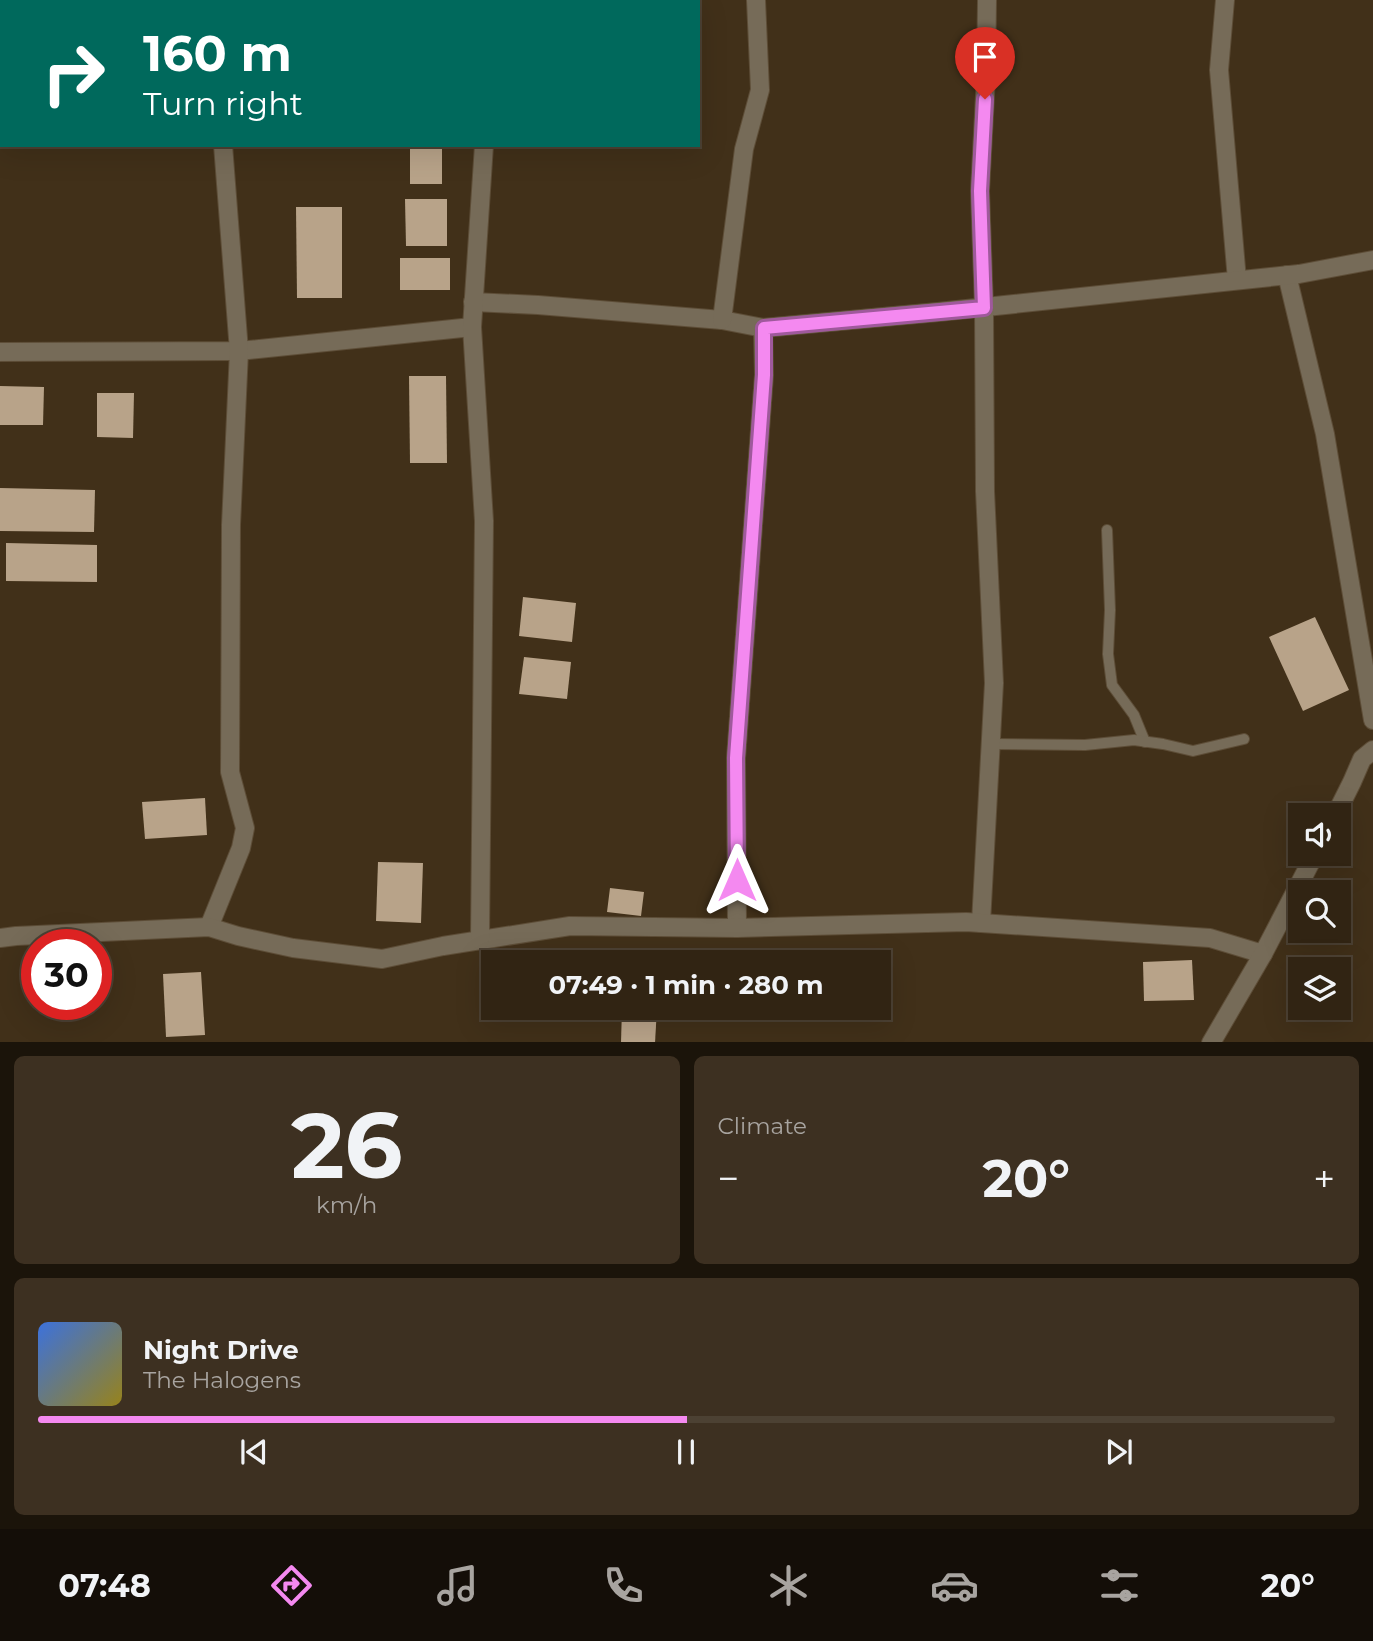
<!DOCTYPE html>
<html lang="en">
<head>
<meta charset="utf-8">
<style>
	body { margin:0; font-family:Montserrat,sans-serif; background:#3d3021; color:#f1f3f6; height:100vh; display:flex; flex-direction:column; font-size:26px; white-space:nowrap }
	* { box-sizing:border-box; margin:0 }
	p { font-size:23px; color:#a8a4a0 }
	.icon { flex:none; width:38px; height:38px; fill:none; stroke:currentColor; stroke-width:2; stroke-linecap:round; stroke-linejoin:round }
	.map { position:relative; height:1042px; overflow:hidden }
	.sheet { display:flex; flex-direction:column; gap:14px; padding:14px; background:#1b140a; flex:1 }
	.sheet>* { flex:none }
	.hud { position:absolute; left:0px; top:0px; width:700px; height:147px; box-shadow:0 7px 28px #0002,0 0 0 2px #4c4133; background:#00695c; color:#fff; overflow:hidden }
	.buttons { position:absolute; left:1288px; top:803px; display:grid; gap:14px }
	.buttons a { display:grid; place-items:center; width:63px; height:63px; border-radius:0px; background:#312413; box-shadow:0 7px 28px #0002,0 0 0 2px #4c4133; font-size:35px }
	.speed { position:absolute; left:21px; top:929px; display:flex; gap:14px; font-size:35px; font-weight:700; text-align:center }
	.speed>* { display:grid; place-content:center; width:91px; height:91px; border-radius:50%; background:#312413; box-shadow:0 7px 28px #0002,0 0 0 2px #4c4133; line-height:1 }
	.speed .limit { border:10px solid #d22; background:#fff; color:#111 }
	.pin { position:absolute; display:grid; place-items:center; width:60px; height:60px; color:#fff; margin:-72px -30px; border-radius:50% 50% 50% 0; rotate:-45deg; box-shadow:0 0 7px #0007 }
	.pin .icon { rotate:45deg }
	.me { position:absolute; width:77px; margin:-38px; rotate:0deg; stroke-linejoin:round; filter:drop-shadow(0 0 5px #0008) }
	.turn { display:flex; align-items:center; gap:24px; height:147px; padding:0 28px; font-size:32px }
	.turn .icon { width:91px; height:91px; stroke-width:2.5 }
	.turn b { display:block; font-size:49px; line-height:60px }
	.big { font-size:52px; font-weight:700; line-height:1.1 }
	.sheet .card { flex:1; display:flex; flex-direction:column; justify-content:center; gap:10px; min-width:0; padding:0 24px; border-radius:10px; background:#3d3021 }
	.sheet .dial { align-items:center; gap:0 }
	.dial b { font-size:91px; line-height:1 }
	.song { display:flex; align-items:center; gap:21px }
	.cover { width:84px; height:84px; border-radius:10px; background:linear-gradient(135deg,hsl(220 70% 55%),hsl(50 70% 35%)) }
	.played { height:7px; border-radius:4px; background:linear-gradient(90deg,#f489f0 50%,#4c4133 50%) }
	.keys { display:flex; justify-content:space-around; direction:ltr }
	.heat { display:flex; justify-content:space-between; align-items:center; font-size:38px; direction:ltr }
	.sheet .tiles { flex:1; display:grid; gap:14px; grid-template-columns:1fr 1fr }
	.card:last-child { grid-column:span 2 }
	.trip { position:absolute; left:481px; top:950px; width:410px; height:70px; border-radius:0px; background:#312413; box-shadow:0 7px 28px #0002,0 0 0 2px #4c4133; font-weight:700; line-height:70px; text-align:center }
	.tabs { display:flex; height:112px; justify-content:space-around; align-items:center; background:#140e08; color:#a8a4a0 }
	.tabs .icon { width:49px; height:49px }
	.tabs .active { color:#f489f0 }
	.tabs b { font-size:32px; color:#f1f3f6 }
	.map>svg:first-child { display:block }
	.building { fill:#b8a389 }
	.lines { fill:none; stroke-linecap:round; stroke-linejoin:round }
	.service-casing { stroke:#5d4d37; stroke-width:12 }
	.minor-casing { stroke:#5d4d37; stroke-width:20 }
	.service { stroke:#766b58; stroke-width:10 }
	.minor { stroke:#766b58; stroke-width:18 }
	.route-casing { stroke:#9f599c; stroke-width:18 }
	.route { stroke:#f489f0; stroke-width:12 }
</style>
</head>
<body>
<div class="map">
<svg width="1373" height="1043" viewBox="0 0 1373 1043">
	<rect width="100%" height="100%" fill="#413019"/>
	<g class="building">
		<rect x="410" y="147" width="32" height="37"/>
		<path d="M405,199H447V246H406Z"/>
		<path d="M296,207H342V298H297Z"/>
		<rect x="400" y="258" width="50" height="32"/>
		<path d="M409,376H446L447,463H410Z"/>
		<path d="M0,386L44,387L43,425H0Z"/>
		<path d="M97,393H134L133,438L97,437Z"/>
		<path d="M0,488L95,490L94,532L0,531Z"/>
		<path d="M6,543L97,545V582L6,581Z"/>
		<path d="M523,597L576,603L572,642L519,636Z"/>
		<path d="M1315,617L1349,690L1303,711L1269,637Z"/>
		<path d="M524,657L571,662L567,699L519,694Z"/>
		<path d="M205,798L207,835L145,839L142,802Z"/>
		<path d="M378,862L423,863L421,923L376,921Z"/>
		<path d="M610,888L644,892L641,916L607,912Z"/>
		<path d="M625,955L660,958V962H625Z"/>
		<path d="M1192,960L1194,1000L1144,1001L1143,962Z"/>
		<path d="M201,972L205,1035L166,1037L163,974Z"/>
		<path d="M574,1008H614L613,1020L573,1018Z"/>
		<path d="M622,1008H657L655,1043H621Z"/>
	</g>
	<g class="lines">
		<defs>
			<g id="service">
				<path d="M1107,530L1110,610L1108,654L1112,685L1134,715L1145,742"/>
				<path d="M991,744L1085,745L1134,740L1163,744L1193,751L1244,739"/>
			</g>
			<g id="minor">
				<path d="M221,0V2"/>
				<path d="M482,0V2"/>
				<path d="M1225,0L1219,70L1237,280"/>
				<path d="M1287,275L1325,434L1373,720"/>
				<path d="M473,302L538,305L722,320L763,328L938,312L1299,274L1373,260"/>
				<path d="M722,320L744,149L760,90L756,0"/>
				<path d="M0,352L239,351L472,327"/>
				<path d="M1335,816L1352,782L1362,759L1373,750"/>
				<path d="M981,923L994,683L985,491L984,308L980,191L986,76L987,0"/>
				<path d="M209,927L241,848L245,828L230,772L231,525L239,351L223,145"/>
				<path d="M737,928L736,758L764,375L763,328"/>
				<path d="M0,938L16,936L209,927L238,936L293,948L382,959L443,946L570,926L737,928L966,922L1210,938L1263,954L1315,854"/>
				<path d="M480,940L484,521L472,327L484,145"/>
				<path d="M1211,1043L1263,954"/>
			</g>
		</defs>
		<use href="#service" class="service-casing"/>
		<use href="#minor" class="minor-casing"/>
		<use href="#service" class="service"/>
		<use href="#minor" class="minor"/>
	</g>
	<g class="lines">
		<defs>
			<path id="route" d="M737,880L736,758L764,375V328L984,308L980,191L985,99"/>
		</defs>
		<use href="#route" class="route-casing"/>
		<use href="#route" class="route"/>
	</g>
</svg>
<div class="buttons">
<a><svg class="icon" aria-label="sound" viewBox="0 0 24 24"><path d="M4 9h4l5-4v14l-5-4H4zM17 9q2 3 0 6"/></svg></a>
<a><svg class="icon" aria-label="search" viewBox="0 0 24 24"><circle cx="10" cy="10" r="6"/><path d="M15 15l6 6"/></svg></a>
<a><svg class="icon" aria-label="layers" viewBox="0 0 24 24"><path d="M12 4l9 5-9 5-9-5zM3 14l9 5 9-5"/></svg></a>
</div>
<div class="speed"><div class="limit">30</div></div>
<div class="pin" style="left:985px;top:99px;background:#d93025"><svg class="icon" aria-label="arrive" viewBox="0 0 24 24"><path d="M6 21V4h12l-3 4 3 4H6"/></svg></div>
<svg class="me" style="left:737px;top:880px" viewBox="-20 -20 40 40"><path d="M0-17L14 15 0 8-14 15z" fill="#f489f0" stroke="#fff" stroke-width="4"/></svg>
<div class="trip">07:49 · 1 min · 280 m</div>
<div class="hud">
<div class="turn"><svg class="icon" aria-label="right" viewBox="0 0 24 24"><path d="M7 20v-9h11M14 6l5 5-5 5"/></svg><div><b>160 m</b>Turn right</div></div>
</div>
</div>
<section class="sheet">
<div class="tiles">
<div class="card dial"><b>26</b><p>km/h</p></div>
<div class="card"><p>Climate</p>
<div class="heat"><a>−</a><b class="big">20°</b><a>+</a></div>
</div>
<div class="card">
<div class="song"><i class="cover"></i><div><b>Night Drive</b><p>The Halogens</p></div></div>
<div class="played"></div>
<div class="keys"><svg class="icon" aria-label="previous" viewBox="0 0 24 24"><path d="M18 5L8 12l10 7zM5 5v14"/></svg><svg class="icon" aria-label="pause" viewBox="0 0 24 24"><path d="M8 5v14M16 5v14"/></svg><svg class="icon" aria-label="next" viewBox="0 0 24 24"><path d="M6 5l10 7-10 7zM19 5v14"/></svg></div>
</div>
</div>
</section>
<nav class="tabs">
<b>07:48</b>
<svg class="icon active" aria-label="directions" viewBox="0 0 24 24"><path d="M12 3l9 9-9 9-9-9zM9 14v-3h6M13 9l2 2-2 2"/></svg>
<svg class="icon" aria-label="music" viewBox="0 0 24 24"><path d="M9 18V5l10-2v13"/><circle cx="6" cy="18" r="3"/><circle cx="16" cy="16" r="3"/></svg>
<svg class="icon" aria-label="phone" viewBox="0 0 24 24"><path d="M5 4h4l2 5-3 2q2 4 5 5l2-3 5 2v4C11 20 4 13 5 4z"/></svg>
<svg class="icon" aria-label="climate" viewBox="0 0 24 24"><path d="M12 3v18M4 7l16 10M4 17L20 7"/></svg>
<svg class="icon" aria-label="car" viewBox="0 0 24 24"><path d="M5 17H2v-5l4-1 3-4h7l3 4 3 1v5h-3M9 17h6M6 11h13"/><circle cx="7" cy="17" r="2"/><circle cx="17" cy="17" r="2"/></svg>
<svg class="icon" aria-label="filters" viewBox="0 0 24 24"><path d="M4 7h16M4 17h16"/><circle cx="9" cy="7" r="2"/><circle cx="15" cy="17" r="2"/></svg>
<b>20°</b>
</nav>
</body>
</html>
